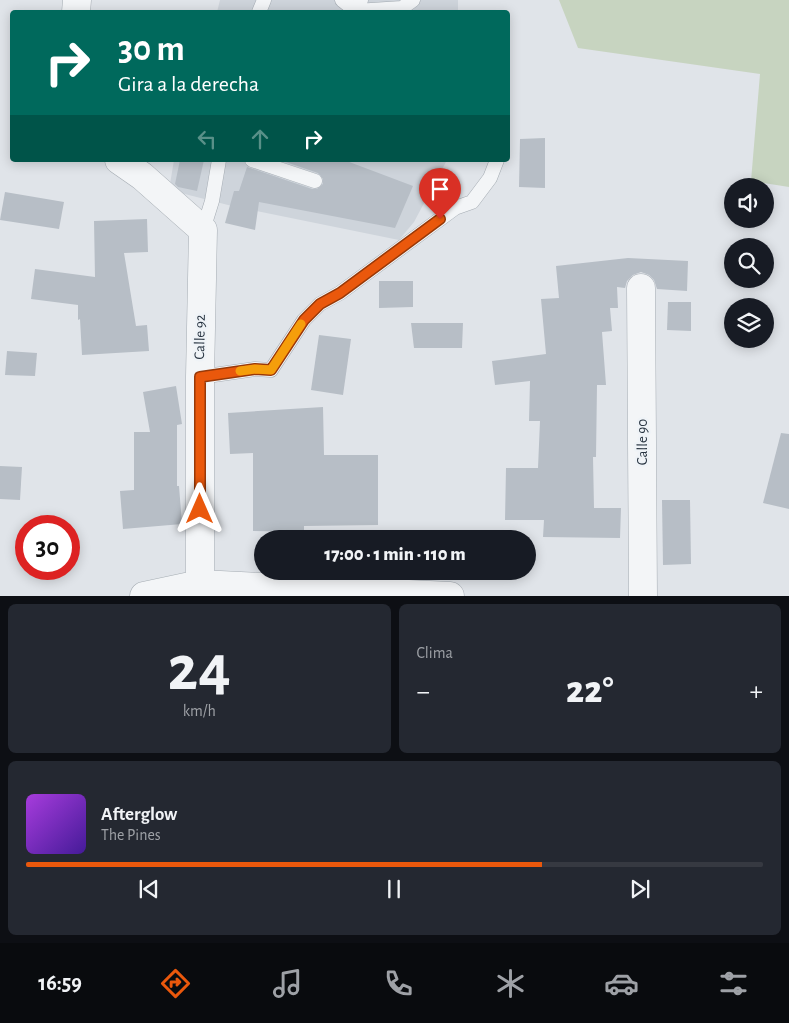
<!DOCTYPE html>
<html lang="es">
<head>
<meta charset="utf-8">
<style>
	body { margin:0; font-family:"Alegreya Sans",sans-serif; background:#242831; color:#f1f3f6; height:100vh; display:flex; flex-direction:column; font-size:19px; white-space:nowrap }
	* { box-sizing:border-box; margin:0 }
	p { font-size:16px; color:#9ea1a6 }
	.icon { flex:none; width:28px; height:28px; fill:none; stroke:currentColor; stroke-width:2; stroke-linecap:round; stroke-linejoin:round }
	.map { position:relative; height:596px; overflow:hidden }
	.panel { display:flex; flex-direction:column; gap:8px; padding:8px; background:#0d0f14; flex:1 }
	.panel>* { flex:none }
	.guide { position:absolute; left:10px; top:10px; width:500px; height:152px; border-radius:5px; box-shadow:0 2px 12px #0003; background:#00695c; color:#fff; overflow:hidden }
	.buttons { position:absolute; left:724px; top:178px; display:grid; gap:10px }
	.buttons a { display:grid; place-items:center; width:50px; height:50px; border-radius:50%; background:#171b24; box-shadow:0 2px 12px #0003; font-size:25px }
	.speed { position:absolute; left:15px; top:515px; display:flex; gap:10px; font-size:25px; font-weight:700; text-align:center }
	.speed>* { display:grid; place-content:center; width:65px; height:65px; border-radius:50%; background:#171b24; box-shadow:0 2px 12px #0003; line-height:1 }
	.speed .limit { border:8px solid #d22; background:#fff; color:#111 }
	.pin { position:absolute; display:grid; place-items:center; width:42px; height:42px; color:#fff; margin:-51px -21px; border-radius:50% 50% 50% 0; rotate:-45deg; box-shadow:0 0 5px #0007 }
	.pin .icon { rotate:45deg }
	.me { position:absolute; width:55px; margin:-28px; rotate:0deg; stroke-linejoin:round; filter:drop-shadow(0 0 4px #0008) }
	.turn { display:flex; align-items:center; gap:18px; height:105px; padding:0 25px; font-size:22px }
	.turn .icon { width:65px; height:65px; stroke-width:2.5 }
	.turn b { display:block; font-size:35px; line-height:42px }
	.lanes { display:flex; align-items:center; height:48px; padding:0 25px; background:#0003; justify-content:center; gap:25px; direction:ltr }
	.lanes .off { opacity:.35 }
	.big { font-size:38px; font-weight:800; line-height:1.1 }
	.panel .widget { flex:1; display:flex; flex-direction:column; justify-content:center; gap:8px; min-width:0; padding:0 18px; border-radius:8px; background:#242831 }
	.panel .dial { align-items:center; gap:0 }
	.dial b { font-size:65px; line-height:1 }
	.song { display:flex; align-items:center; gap:15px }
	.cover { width:60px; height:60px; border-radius:8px; background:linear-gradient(135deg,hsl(280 70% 55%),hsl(260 70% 35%)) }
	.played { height:5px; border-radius:2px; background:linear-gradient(90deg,#ea580c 70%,#363941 70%) }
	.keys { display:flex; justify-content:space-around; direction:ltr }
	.heat { display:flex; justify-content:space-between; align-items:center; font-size:28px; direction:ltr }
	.panel .tiles { flex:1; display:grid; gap:8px; grid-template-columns:1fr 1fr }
	.widget:last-child { grid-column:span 2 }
	.trip { position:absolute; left:254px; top:530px; width:282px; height:50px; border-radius:25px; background:#171b24; box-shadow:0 2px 12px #0003; font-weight:800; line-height:50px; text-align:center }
	.tabs { display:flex; height:80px; justify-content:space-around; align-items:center; background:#090b0e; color:#9ea1a6 }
	.tabs .icon { width:35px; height:35px }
	.tabs .selected { color:#ea580c }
	.tabs b { font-size:22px; color:#f1f3f6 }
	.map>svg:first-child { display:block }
	.built { fill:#ced4db }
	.green { fill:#c7d4c0 }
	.building { fill:#b7bec6 }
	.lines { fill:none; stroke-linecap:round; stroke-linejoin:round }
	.service-casing { stroke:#a5acb3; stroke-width:15 }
	.minor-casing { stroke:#a5acb3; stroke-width:29 }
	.tertiary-casing { stroke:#a5acb3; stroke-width:29 }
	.service { stroke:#f3f5f7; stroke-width:14 }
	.minor { stroke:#f3f5f7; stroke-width:28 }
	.tertiary { stroke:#f3f5f7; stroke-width:28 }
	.route-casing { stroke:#983908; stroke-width:12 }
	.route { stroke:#ea580c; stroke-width:9 }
	.slow { stroke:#f59e0b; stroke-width:9 }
	.labels { text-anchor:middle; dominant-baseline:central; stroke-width:5; stroke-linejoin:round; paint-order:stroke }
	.street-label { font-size:15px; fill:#283441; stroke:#eff3f7 }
</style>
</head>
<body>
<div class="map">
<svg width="789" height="596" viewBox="0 0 789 596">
	<rect width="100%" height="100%" fill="#e0e4e9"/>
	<g class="built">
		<path d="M220,0H458V12H217Z"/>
		<path d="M174,160H447L414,222L399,240L232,206L169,190Z"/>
	</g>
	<path class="green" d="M559,0H789V187L751,181L760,74L578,48Z"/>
	<g class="building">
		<path d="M545,138V188L519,187L520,139Z"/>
		<path d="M180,160H204L197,191L178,187L175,184Z"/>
		<path d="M280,160H344L413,186L395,228L259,202L255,230L225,223L234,191H239L247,167L312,189H317L323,184V179L318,173Z"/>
		<path d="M5,192L64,202L59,229L0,220Z"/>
		<path d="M147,219L148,252L124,253L136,326L147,325L149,351L82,355L80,319L78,320V305L31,299L35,269L95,277L94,221Z"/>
		<path d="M628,258L688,261L687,291L657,289L654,280L649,275L641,272L633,275L627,281L625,288L617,287L618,308H610L612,331L602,332L606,385H597L596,457H593L594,508H621L620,538L543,537L544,520H505L506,468H538L540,421H529L530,381L495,385L492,361L546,354L541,299L559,298L556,266Z"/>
		<path d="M379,281H413V307L379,308Z"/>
		<path d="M668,302H691V331L667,330Z"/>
		<path d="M411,323H463L462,348H414Z"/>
		<path d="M319,335L351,339L343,395L311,390Z"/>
		<path d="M7,351L37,353L35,376L5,375Z"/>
		<path d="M176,386L182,424L177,425V486H179L182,524L123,529L120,491L134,490V432H150L143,392Z"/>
		<path d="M323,407L324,455H378V525L304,526V532L253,531V453L230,454L228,413Z"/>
		<path d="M781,433L789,434V509L763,503Z"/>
		<path d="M0,466L22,467L20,500L0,499Z"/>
		<path d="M662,500H690L691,564L663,565Z"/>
	</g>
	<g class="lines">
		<defs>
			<g id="service">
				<path d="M342,0L356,11L355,12"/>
				<path d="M361,0L356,11L402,8L413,0"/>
				<path d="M259,12L264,0"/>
				<path d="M252,160L315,181"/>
				<path d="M203,230L212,201L219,160"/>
				<path d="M200,377L255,369L271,370L304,320L320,304L340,293L455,208L472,202L490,178L497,160"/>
			</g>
			<g id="minor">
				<path d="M76,12L77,0"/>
				<path d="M119,160L142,176L203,230L200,377V584"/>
				<path d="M641,288L643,596"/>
			</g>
			<path id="tertiary" d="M144,596L200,584L450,596"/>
		</defs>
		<use href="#service" class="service-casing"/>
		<use href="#minor" class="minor-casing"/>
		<use href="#tertiary" class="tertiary-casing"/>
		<use href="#service" class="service"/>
		<use href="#minor" class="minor"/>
		<use href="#tertiary" class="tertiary"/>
	</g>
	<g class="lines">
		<defs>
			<path id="route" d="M200,509V377L255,369L271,370L304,320L320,304L340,293L440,219"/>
		</defs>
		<use href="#route" class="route-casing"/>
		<use href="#route" class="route"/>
		<path class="slow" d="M240,371L255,369L271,370L301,324"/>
	</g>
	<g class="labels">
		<g class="street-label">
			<text transform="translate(200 337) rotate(-89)">Calle 92</text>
			<text transform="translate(642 442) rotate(-90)">Calle 90</text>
		</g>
	</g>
</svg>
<div class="buttons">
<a><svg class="icon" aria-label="sound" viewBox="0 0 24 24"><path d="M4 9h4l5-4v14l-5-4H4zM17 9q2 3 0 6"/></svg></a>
<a><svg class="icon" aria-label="search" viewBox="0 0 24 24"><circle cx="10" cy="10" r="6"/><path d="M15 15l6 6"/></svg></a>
<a><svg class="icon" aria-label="layers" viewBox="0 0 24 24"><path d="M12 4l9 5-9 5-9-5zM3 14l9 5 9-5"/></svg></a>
</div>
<div class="speed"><div class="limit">30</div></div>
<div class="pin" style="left:440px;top:219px;background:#d93025"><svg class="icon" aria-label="arrive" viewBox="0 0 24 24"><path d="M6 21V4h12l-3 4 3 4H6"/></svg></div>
<svg class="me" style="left:200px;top:509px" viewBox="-20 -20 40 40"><path d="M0-17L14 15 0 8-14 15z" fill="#ea580c" stroke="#fff" stroke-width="4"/></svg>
<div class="trip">17:00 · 1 min · 110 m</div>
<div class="guide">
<div class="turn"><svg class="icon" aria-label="right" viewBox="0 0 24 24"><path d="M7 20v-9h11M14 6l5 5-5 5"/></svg><div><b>30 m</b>Gira a la derecha</div></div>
<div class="lanes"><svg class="icon off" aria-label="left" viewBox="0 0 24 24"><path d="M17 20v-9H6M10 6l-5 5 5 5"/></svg><svg class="icon off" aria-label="ahead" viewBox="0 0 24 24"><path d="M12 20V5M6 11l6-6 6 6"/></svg><svg class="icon" aria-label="right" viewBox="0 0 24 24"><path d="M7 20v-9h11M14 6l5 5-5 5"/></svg></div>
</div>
</div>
<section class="panel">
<div class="tiles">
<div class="widget dial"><b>24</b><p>km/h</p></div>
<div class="widget"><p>Clima</p>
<div class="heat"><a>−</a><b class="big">22°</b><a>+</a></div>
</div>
<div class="widget">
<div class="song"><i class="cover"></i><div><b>Afterglow</b><p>The Pines</p></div></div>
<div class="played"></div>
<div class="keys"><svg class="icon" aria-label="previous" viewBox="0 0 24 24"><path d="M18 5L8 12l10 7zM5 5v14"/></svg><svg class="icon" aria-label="pause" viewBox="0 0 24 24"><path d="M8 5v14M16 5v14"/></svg><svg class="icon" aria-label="next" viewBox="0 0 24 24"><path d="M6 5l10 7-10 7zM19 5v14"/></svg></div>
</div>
</div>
</section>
<nav class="tabs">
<b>16:59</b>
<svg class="icon selected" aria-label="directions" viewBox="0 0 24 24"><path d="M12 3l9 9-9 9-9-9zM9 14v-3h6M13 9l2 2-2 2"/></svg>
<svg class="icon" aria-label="music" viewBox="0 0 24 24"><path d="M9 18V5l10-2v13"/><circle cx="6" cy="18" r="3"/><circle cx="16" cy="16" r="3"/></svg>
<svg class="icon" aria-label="phone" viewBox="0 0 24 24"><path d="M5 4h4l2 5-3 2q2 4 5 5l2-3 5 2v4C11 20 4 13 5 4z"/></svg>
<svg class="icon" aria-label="climate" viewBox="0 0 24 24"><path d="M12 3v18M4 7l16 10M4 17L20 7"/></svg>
<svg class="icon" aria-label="car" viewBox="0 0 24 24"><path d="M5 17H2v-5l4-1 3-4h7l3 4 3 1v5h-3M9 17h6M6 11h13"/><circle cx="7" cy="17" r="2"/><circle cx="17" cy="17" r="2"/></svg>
<svg class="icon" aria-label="filters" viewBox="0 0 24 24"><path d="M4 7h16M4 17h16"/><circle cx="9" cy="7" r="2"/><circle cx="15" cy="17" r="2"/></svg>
</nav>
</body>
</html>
